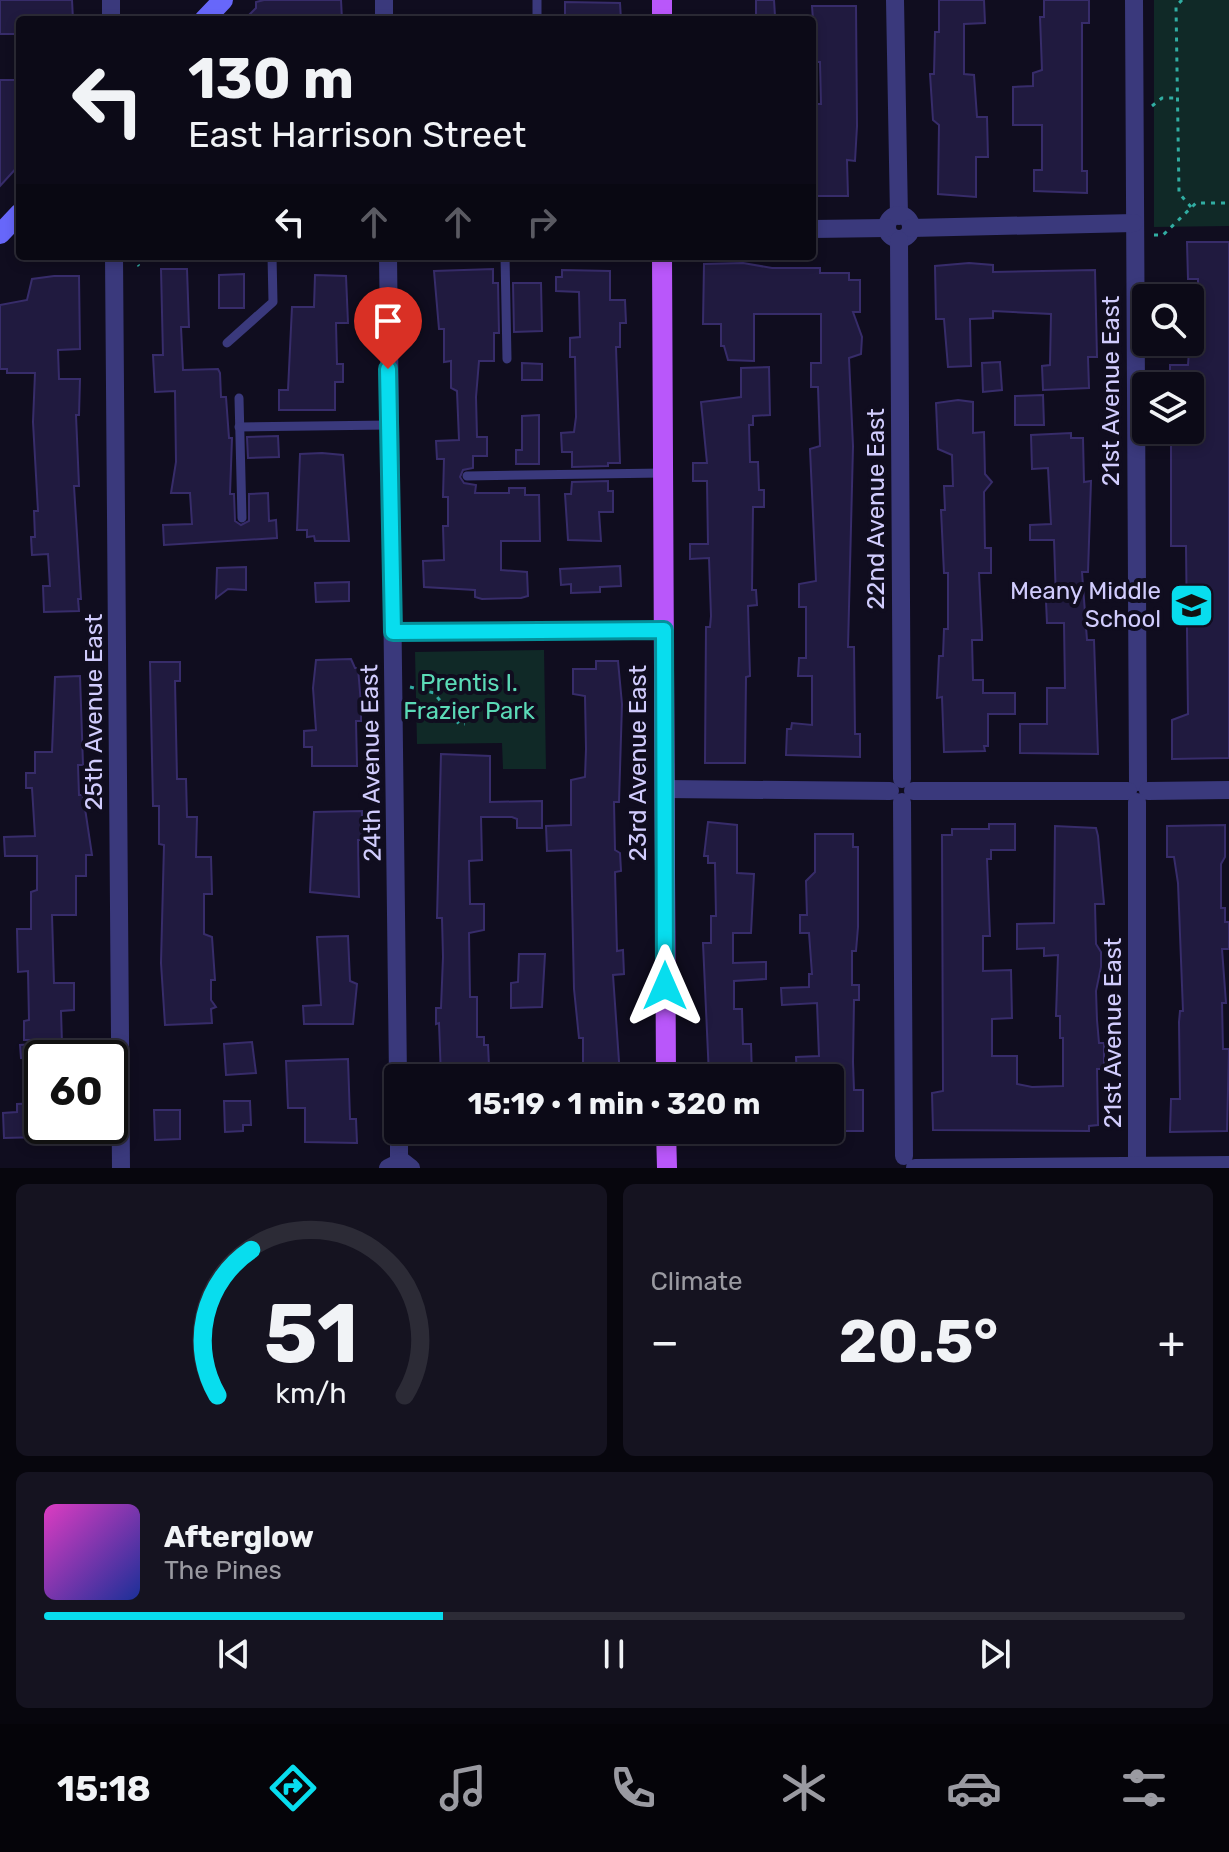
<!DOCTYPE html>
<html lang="en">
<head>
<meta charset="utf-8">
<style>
	body { margin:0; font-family:Rubik,sans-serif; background:#151320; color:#f1f3f6; height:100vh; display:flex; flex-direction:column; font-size:30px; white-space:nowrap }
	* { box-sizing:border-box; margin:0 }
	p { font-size:26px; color:#9a9aa1 }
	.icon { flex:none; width:44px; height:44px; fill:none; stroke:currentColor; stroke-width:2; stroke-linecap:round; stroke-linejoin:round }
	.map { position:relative; height:1168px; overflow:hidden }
	.details { display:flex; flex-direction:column; gap:16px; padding:16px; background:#07060d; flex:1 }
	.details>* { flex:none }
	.top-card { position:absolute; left:16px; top:16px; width:800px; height:244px; border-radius:8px; box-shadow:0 4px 12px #0003,0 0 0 2px #2c2b36; background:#0c0a17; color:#f1f3f6; overflow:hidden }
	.tools { position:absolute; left:1132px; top:284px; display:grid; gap:16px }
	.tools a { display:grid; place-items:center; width:72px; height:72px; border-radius:8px; background:#0c0a17; box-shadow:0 4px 12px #0003,0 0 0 2px #2c2b36; font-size:40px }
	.speed { position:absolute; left:24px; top:1040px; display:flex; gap:16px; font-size:40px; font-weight:700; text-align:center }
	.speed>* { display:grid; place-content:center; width:104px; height:104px; border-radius:50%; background:#0c0a17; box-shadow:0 4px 12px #0003,0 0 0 2px #2c2b36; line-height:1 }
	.speed .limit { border:4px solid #111; border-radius:12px; background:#fff; color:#111 }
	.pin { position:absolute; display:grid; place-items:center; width:68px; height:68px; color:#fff; margin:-82px -34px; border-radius:50% 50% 50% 0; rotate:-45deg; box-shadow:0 0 8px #0007 }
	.pin .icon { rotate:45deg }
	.me { position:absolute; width:88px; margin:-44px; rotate:0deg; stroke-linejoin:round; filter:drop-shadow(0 0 6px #0008) }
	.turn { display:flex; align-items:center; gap:28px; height:168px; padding:0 40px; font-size:36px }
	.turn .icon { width:104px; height:104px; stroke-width:2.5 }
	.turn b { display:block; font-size:56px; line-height:68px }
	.lanes { display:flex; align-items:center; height:76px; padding:0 40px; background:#0003; justify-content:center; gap:40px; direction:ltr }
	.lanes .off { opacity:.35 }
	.big { font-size:60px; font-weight:700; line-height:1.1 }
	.details .tile { flex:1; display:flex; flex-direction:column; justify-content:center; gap:12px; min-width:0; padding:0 28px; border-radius:12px; background:#151320 }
	.details .dial { align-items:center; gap:0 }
	.dial svg { height:208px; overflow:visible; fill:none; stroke:#2c2b36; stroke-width:7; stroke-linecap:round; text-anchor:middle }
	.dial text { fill:#f1f3f6; stroke:none }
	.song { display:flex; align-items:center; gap:24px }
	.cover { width:96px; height:96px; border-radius:12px; background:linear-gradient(135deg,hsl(310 70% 55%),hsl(230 70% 35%)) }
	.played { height:8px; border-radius:4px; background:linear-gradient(90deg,#08ddee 35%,#2c2b36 35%) }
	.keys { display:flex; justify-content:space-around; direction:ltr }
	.heat { display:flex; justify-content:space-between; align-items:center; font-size:44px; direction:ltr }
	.details .tiles { flex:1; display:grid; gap:16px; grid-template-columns:1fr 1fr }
	.tile:last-child { grid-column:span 2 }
	.trip { position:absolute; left:384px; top:1064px; width:460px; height:80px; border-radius:8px; background:#0c0a17; box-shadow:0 4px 12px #0003,0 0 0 2px #2c2b36; font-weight:700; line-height:80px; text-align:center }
	.menu { display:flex; height:128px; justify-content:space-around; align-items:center; background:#050409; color:#9a9aa1 }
	.menu .icon { width:56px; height:56px }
	.menu .selected { color:#08ddee }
	.menu b { font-size:36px; color:#f1f3f6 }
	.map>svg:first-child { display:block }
	.green { fill:#102927 }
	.building { fill:#201a3f; stroke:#372c6a; stroke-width:2 }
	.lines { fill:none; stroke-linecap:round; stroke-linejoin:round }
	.path { stroke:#31ada2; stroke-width:3; stroke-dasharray:4 6; stroke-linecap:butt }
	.lane { stroke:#3a397c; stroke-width:9 }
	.street { stroke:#3a397c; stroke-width:18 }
	.secondary { stroke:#6767fa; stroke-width:20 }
	.primary { stroke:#b957fa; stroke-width:20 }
	.route-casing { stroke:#05909b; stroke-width:20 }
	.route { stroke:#08ddee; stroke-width:14 }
	.labels { text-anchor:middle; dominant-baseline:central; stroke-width:8; stroke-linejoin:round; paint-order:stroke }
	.street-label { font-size:24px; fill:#d1ccfd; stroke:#100d1f }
	.poi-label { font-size:24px; fill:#d1ccfd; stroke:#100d1f; text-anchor:end }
	.park-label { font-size:24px; fill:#5bdab7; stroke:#100d1f }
</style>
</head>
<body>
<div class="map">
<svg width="1229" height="1168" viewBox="0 0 1229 1168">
	<rect width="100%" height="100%" fill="#100d1f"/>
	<g class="green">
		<path d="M1154,0H1229V226L1154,227Z"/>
		<path d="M544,650L546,769H503L502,743L417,744L415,652Z"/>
	</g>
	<g class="building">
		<path d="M0,0H72L73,20H20V34H0Z"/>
		<path d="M264,0H341L342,20H244L256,8V2Z"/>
		<path d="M756,0H774L775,16H756Z"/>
		<path d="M939,0H984L985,23L964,24V74L974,75L977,117H987L988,157H976V197L938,194L939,125L933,120L930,74H934L935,32H939Z"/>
		<path d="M1044,0H1089V23H1082V171H1087V193L1034,191V170H1042V125H1013V87L1033,86V73L1042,70L1040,17H1044Z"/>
		<path d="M565,2L620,3L621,20H565Z"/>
		<path d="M812,6H856L857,126L855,161L847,160L848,196H812V170H817V104H821L820,62H816Z"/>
		<path d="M0,80H20V164L0,186Z"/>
		<path d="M1187,242H1229V758L1172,759V720L1188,714L1186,546H1171V430H1190V386H1170V365H1188L1190,336H1198V279H1188Z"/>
		<path d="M743,263L772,268H820V273H849V280H860V312H853L862,337L861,354L849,358L853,446L848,647H854L855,734H860V757L786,755L787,729H791L792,723L812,725V676H798L799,658H806V607H799V584L816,581L810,449L820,446L818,387H811V363H821V314H754V361L728,360L724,346H721V324H703L704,264Z"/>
		<path d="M969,263L993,265V272L1095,270L1097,357H1088L1089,388L1043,390L1042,366L1050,365L1051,314L993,311V318L970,319L971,366L948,367L944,319H936L935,266Z"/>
		<path d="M161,269H187L189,327H181L183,370L218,369L220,373L221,397H226L229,438H232L230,494H234L235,521L241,525L249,521V494L268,493L269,521L276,520L277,538L164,545L163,525L192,524L190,493H171L176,462L175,391L155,392L153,355H163Z"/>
		<path d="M493,269V283H498L499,333H494V361H479L476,397L477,437H487V456H473V468L463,470L460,477L464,483L476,485L475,493H509V488H525V495H539L540,541H501V570L527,572L528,596L521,598L482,599L475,597V590L424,587L423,561L444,560L443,526H448V497H443L444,459H437L436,441L459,440L457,391L451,388V361L444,362V329H439L434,271Z"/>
		<path d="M562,270L610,271V300H625L626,323H620V347H616L620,463H608V466L572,467V452H562L561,433L574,432L576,417L575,357H570V338L580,337L579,292L556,291V277H562Z"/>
		<path d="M244,274V308H219V275Z"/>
		<path d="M315,275L346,276L348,323H336L337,364H343V382H335V410H279V390H288L292,307H314Z"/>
		<path d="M54,276H79L80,349L58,350L59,379H80L79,415H76L79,486H74L81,599H78L79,611L44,612L43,586H50L48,554L32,555L31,537H35L34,511H38L33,422L35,373H7V369H0V305L27,300L32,279Z"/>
		<path d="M513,283H541L542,331L514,332Z"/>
		<path d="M1000,362L1002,390L983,392L982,363Z"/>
		<path d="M522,363L542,364V380H522Z"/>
		<path d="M769,367L770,415L753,416V425H749L750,462H758L759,490H764V507H753L752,590H756L757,605L748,606L750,676L746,677L745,763H705L706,627H710L711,616L709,558L690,559V544H708L707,481H693V463H707L701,402L741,397V368Z"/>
		<path d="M1043,395L1044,425H1015V396Z"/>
		<path d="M958,400L973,402V433L984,432L985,474L992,482L984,492L985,548H991V573H979L982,635V640H972L973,680H983V693H1015V714H988V746H984L985,751L944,752L942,697L937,698L939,656H943L944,629H948V573H944L941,510H945L944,486H953L952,455L938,449L936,403Z"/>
		<path d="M539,415V464H516V450H522V416Z"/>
		<path d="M1071,433V438H1083L1084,482L1091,481L1088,572H1082L1087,640H1094L1098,754L1020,753V724H1047V688H1065L1064,623H1047L1046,601L1056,600L1054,540H1030V525L1051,524L1048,468L1032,469L1031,435Z"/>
		<path d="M278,436L279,457L248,458L247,437Z"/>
		<path d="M322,453L343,455L349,541H315L314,536L307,537V530H297L300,454Z"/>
		<path d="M608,481V491H613V512H599L601,541L568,540L565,494H571L572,482Z"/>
		<path d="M620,566L621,586L600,587V592L571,593V584L561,585L560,569Z"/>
		<path d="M246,567V590L228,589L216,598L217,568Z"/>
		<path d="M349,582V601L316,602L315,583Z"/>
		<path d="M351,659L355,668H358L361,704V721H356L357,766H312V747H304V731L316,730L313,688L316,660Z"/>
		<path d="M596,661H618L622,704L619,802H614L615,850L620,853L621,871L615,872L617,951L623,950L624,974L613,975L620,1076L583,1075V1038H579L574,989L571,850L547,851L546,826L571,825V780L585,777L586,749L585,696L573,694V669H596Z"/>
		<path d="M150,662H180V681H175L177,779H186L187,817H197L196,857H211L212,894H204V934L212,937L215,980H211V1000L216,1007L211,1009L212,1023L165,1025L161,963L164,845L159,844V806H153Z"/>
		<path d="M80,676L83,765H78L79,795H83L92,855H86V876H76V915H52L54,983H74V1010L61,1011L62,1044H71V1058H21L20,1045L38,1044V1040H24V1021L29,1020L28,971L18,972L17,929H31V892L37,890V856H5L4,837L35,836L32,788H26V773H35V752H52L55,677Z"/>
		<path d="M441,754L490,756V802L542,801V828H517V819L512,817H481L482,860L469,861L470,904H484V930L469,933L470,997H477V1037H484V1045H488L489,1066H470V1078H441L439,1023L436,1024V1008H441L443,957L442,918H437Z"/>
		<path d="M362,811V840H358L359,897L310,892L314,812Z"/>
		<path d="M708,822L737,825V873L754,874L751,933H733V963L766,962V979L734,981V1009H742L743,1044H751L752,1076H709L703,943H711V916H716L715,863H708V856H704Z"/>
		<path d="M989,824H1015V850H991V859H987L990,936H983V971L1011,970L1012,1018L992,1019V1056H1017V1084L1032,1087L1063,1086V1038H1060V1016H1056L1058,955L1044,956V948L1017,949V924L1054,923L1055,826L1096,828L1098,836L1104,904H1095L1096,944L1101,952V967L1096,991L1097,1020L1099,1043H1104V1069H1097L1098,1125L1089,1126V1131L933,1130L932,1093L943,1091L942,835H952V829H989Z"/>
		<path d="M1225,825V857L1221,864V908H1225V922H1229V949H1222L1226,1003H1222L1223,1049H1229L1227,1131L1170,1132L1171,1099H1180L1179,1022L1180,1011H1183L1178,883L1174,857H1167V826Z"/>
		<path d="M815,834H853V847H858V927L856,951H852V985H859V1000H854L853,1062L854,1090H863V1131H830V1076H797L796,1057L819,1056L817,1003L782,1005L781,988L809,987V974H812L809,933H800V915H807L806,881L815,872Z"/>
		<path d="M348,936L350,981L357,984L353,1024H304L303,1006L321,1005L317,937Z"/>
		<path d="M519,954H545L542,1007L511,1008V983L518,982Z"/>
		<path d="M252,1042L256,1073L226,1075L224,1044Z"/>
		<path d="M348,1059L350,1119H356L357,1143L305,1142V1108H288L286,1061Z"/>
		<path d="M224,1101H250L251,1125H243V1131L225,1132Z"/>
		<path d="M42,1103V1137L4,1138L3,1113L17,1112V1104Z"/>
		<path d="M154,1110H180V1139L155,1140Z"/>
	</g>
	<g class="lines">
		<g class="path">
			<path d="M1182,0L1176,6L1179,193L1191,207"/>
			<path d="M1152,106L1162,98H1177"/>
			<path d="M1154,235H1163L1196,203H1229"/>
			<path d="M132,257L139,266"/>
			<path d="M410,687L434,693L459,724H465"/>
		</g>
		<g class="lane">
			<path d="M537,0V20"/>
			<path d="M505,256L507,359"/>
			<path d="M227,343L273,302L272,256"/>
			<path d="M239,398L242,518"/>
			<path d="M239,427L389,425"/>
			<path d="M467,476L663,473"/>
		</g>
		<g class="street">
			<path d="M111,0V20"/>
			<path d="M384,0V20"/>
			<path d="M895,0L899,216"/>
			<path d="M1134,0L1138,782"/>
			<circle cx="899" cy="227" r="12"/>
			<path d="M911,228L1134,223"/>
			<path d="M812,229L887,228"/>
			<path d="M899,240L902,779"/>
			<path d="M114,256L121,1168"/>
			<path d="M388,256L398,1078"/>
			<path d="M393,632L664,630"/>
			<path d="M664,789L890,791"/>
			<path d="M913,791H1128"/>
			<path d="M1148,791L1229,790"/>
			<path d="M902,802L904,1156"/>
			<path d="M1137,802V1168"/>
			<path d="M399,1130V1161"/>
			<path d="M388,1168L402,1161L411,1168"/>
			<path d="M915,1168L1229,1165"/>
		</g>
		<g class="secondary">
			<path d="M204,20L223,0"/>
			<path d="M0,234L20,213"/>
		</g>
		<g class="primary">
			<path d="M662,0V20"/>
			<path d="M662,256L666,1078"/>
			<path d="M666,1130L667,1168"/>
		</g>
	</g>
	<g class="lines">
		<defs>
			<path id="route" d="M388,369L393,632L664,630L665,986"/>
		</defs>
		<use href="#route" class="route-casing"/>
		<use href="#route" class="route"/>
	</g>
	<defs>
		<symbol id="school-square" viewBox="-11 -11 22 22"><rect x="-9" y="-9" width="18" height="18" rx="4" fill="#08ddee" stroke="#100d1f"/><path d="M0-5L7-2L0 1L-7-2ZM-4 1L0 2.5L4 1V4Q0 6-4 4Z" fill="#111"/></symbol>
	</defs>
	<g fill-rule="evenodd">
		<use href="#school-square" x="1166" y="580" width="51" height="51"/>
	</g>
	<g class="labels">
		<g class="street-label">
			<text transform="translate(1111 391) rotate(-90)">21st Avenue East</text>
			<text transform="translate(876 509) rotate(-90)">22nd Avenue East</text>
			<text transform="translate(94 712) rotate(-90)">25th Avenue East</text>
			<text transform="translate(371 763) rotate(-91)">24th Avenue East</text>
			<text transform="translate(638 763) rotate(-90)">23rd Avenue East</text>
			<text transform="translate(1113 1033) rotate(-90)">21st Avenue East</text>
		</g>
		<g class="poi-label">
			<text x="1161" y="591">Meany Middle<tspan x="1161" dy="28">School</tspan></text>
		</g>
		<g class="park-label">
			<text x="469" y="683">Prentis I.<tspan x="469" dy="28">Frazier Park</tspan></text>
		</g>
	</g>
</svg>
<div class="tools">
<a><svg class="icon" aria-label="search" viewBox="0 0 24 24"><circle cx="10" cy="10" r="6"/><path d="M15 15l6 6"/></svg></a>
<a><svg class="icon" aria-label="layers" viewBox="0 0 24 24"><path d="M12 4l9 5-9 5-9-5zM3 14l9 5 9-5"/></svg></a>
</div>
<div class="speed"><div class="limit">60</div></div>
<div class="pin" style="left:388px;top:369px;background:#d93025"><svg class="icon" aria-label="arrive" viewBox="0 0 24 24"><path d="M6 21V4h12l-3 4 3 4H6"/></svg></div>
<svg class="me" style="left:665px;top:986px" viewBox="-20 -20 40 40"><path d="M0-17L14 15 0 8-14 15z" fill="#08ddee" stroke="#fff" stroke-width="4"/></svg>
<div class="trip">15:19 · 1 min · 320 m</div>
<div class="top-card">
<div class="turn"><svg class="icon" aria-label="left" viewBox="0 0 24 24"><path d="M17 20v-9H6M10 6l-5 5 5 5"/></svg><div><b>130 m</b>East Harrison Street</div></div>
<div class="lanes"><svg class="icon" aria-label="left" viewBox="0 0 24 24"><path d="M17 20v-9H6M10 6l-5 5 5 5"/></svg><svg class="icon off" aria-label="ahead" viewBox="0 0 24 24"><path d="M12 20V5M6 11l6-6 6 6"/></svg><svg class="icon off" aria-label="ahead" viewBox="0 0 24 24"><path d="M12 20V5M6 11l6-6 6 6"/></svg><svg class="icon off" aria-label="right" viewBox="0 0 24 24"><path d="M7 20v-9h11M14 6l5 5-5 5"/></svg></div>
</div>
</div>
<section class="details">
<div class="tiles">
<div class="tile dial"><svg viewBox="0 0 100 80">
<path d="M14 69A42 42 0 1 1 86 69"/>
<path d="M14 69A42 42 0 0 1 27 13" stroke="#08ddee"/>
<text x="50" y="56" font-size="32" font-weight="700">51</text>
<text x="50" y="72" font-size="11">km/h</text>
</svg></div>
<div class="tile"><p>Climate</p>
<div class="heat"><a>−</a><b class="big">20.5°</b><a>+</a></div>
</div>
<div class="tile">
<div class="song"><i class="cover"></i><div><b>Afterglow</b><p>The Pines</p></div></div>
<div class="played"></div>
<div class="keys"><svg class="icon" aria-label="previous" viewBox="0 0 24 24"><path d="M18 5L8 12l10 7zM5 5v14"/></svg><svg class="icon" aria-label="pause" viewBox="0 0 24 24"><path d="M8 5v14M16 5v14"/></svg><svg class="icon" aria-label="next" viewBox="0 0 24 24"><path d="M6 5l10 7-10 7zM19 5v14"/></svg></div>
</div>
</div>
</section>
<nav class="menu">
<b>15:18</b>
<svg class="icon selected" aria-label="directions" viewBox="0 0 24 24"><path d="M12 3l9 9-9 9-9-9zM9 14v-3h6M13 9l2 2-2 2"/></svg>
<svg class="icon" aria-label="music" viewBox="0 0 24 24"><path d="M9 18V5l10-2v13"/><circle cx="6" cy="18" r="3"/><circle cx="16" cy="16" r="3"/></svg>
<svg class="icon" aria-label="phone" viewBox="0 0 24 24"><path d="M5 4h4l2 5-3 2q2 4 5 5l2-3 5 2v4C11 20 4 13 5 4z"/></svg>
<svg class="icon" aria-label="climate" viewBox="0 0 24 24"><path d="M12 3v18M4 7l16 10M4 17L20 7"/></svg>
<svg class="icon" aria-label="car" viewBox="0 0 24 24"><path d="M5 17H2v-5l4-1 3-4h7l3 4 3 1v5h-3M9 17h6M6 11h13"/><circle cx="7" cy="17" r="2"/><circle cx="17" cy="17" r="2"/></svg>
<svg class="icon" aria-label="filters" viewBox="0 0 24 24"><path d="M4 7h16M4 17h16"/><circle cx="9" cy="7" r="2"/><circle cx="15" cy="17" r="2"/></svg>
</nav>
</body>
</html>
